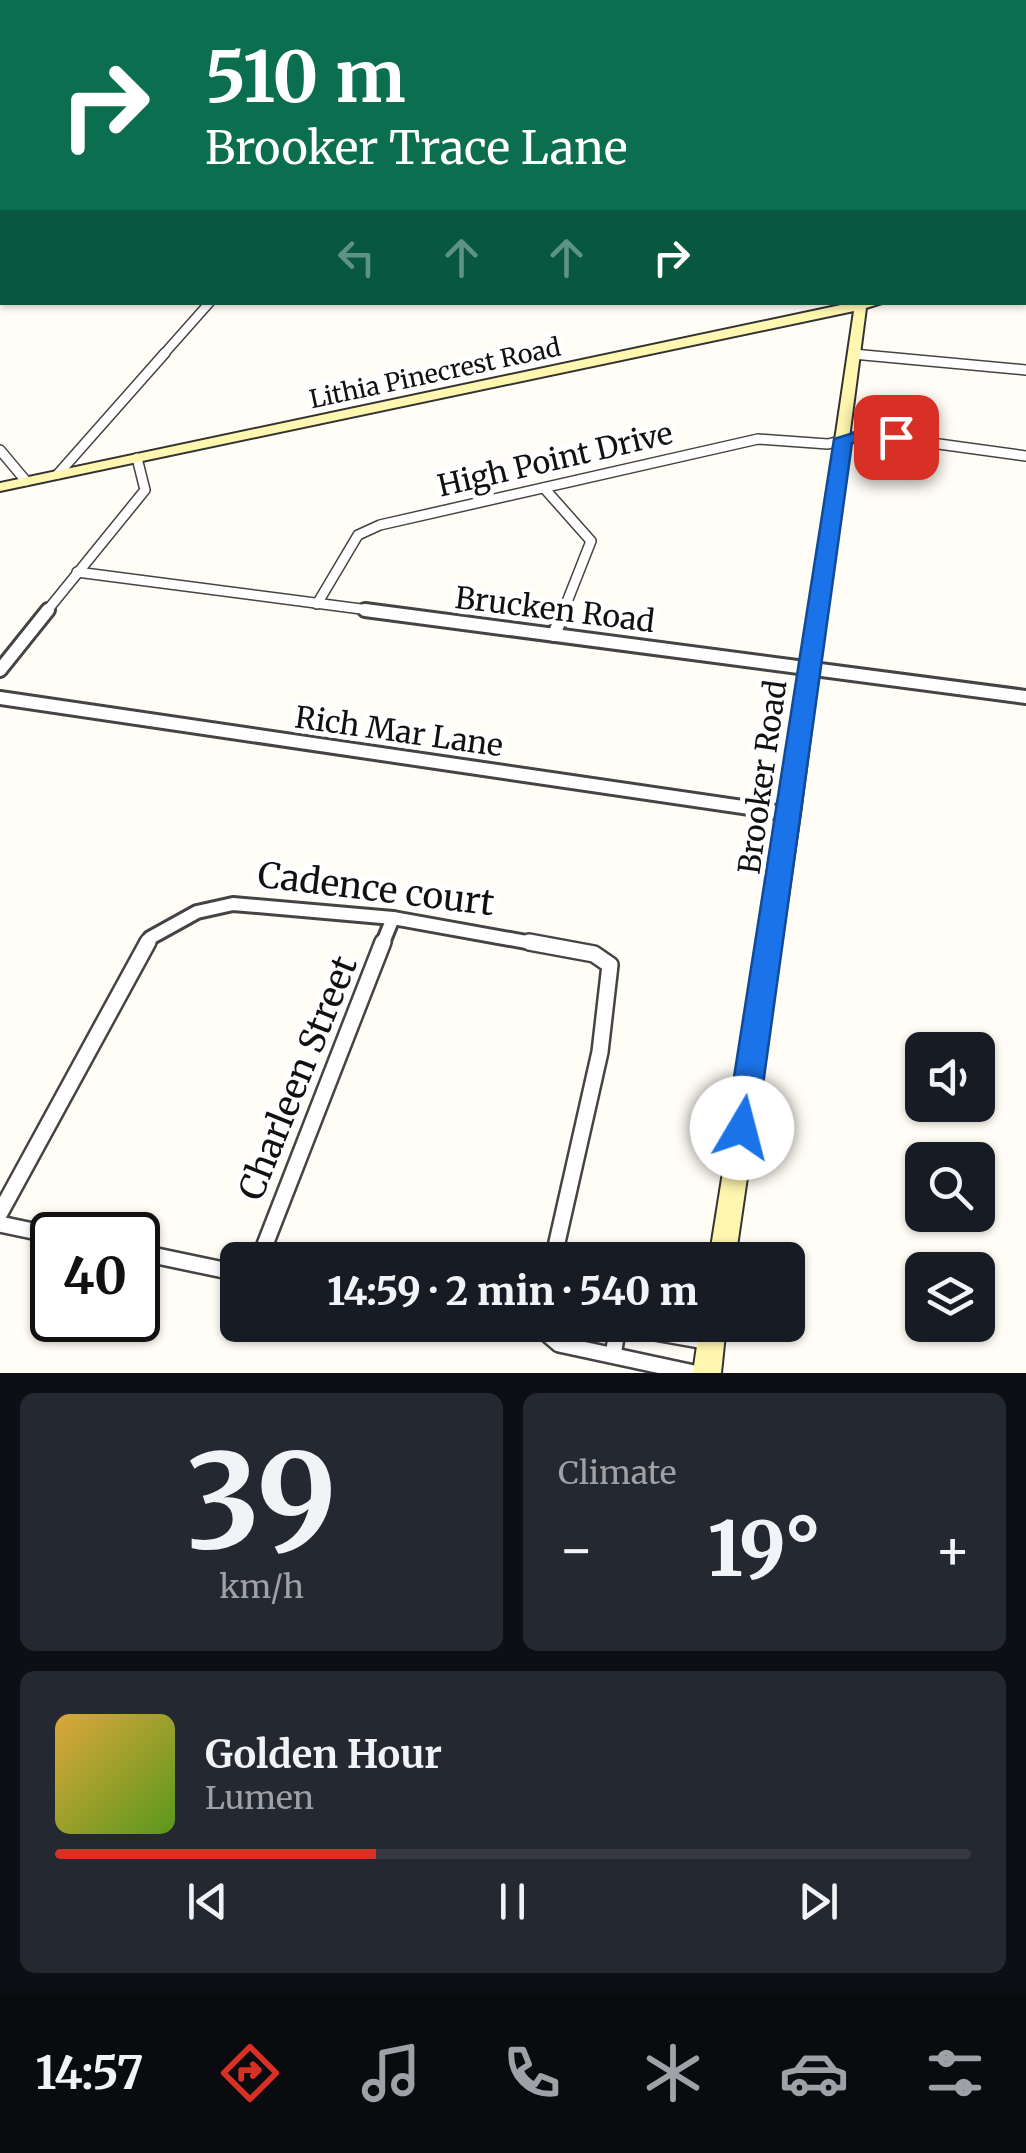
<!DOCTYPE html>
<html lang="en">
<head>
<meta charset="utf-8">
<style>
	body { margin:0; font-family:Merriweather,serif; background:#242831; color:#f1f3f6; height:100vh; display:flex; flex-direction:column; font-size:38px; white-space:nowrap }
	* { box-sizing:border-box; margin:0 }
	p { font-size:32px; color:#9ea1a6 }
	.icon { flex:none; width:55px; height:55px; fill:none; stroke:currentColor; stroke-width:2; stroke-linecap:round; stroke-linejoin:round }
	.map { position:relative; height:1373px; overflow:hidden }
	.panel { display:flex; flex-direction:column; gap:20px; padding:20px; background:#0d0f14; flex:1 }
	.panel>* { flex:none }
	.hud { position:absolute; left:0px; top:0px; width:1028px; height:305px; box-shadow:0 2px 8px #0004; background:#0b6e4f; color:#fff; overflow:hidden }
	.controls { position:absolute; left:905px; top:1032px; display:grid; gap:20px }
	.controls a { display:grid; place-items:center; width:90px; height:90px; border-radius:15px; background:#171b24; box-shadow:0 2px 8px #0004; font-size:50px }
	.speed { position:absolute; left:30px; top:1212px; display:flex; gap:20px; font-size:50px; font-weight:700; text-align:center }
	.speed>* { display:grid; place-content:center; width:130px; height:130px; border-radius:50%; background:#171b24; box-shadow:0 2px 8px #0004; line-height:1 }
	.speed .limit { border:5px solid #111; border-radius:15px; background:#fff; color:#111 }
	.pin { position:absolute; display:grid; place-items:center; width:85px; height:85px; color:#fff; margin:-42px; border-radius:20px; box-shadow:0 5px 15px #0006 }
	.me { position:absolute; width:110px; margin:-55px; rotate:8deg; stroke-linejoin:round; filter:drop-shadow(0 0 8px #0008) }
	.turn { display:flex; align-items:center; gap:35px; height:210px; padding:0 40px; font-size:45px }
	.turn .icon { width:130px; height:130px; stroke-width:2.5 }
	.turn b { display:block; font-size:70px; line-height:85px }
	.lanes { display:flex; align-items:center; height:95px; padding:0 40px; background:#0003; justify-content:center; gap:50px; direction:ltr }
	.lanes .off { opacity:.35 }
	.big { font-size:75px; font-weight:800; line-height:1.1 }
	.panel .widget { flex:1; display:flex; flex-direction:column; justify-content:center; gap:15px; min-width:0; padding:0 35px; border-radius:15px; background:#242831 }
	.panel .dial { align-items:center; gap:0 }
	.dial b { font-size:130px; line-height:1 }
	.song { display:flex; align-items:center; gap:30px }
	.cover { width:120px; height:120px; border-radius:15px; background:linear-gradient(135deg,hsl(40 70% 55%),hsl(90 70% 35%)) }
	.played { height:10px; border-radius:5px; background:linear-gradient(90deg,#d93025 35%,#363941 35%) }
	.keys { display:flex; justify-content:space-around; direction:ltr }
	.heat { display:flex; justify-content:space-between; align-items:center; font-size:55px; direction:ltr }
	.panel .tiles { flex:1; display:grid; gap:20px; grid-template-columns:1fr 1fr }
	.widget:last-child { grid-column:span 2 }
	.trip { position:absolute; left:220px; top:1242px; width:585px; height:100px; border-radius:15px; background:#171b24; box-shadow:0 2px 8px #0004; font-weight:800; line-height:100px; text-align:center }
	.dock { display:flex; height:160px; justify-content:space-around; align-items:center; background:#090b0e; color:#9ea1a6 }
	.dock .icon { width:70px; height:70px }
	.dock .current { color:#d93025 }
	.dock b { font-size:45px; color:#f1f3f6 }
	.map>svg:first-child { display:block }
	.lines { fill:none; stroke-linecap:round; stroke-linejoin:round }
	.street-far4-casing { stroke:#444; stroke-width:8 }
	.street-far3-casing { stroke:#444; stroke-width:11 }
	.street-far2-casing { stroke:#444; stroke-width:12 }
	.street-far1-casing { stroke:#444; stroke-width:18 }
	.street-casing { stroke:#444; stroke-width:20 }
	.secondary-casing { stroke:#333; stroke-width:4 }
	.street-far4 { stroke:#fff; stroke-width:5 }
	.street-far3 { stroke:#fff; stroke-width:8 }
	.street-far2 { stroke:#fff; stroke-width:9 }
	.street-far1 { stroke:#fff; stroke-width:12 }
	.street { stroke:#fff; stroke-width:15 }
	.secondary { fill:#fff6b0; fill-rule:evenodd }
	.route { fill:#1a73e8; stroke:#114b97; stroke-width:2.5 }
	.labels { text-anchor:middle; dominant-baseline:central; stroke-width:10; stroke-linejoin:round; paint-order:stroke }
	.far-street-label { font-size:25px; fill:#111; stroke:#fff }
	.street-label { font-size:30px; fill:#111; stroke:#fff }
	.near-street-label { font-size:35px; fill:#111; stroke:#fff }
</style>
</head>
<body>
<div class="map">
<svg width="1026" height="1373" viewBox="0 0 1026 1373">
	<rect width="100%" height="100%" fill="#fffdf5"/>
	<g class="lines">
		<defs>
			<g id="street-far4">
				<path d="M351,0L393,2"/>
				<path d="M23,2L27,0"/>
			</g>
			<g id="street-far3">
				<path d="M853,354L864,355"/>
				<path d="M163,355L210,302"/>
			</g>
			<g id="street-far2">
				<path d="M853,354L1026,370"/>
				<path d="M0,450L26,481"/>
				<path d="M58,474L165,353"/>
				<path d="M544,488L591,541L563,612"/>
				<path d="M77,572L384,612"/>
				<path d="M317,604L358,535L380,525L758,439L828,444L866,434L1026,456"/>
				<path d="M46,612L145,490L137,458"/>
			</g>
			<g id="street-far1">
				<path d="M365,610L1026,697"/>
				<path d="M554,635L564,610"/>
				<path d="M0,670L48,610"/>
				<path d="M0,698L790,814"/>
				<path d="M146,945L150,938L197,912L233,904L393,918L543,945"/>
				<path d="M382,945L393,918"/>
			</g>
			<g id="street">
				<path d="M529,942L594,954L610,965L600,1052L553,1260"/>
				<path d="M0,1213L148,942"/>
				<path d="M0,1224L52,1235"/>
				<path d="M138,1252L238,1273"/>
				<path d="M259,1260L383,942"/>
				<path d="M495,1325H541"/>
				<path d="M615,1325L711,1342"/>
				<path d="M538,1326L559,1344L694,1373"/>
				<path d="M613,1355L618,1326"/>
			</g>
			<g id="secondary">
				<path d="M0,60L2,61V65L0,66Z"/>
				<path d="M0,73L2,74V78L0,79Z"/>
				<rect x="1025" y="134" width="1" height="6"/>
				<rect x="1025" y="269" width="1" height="6"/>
				<path d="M855,302H885L866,308L800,814L735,1260H709L780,814L854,311L0,491V483Z"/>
				<path d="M700,1325H726L721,1373H693Z"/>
			</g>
		</defs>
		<use href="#street-far4" class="street-far4-casing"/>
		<use href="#street-far3" class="street-far3-casing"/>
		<use href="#street-far2" class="street-far2-casing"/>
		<use href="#street-far1" class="street-far1-casing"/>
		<use href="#street" class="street-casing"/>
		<use href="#secondary" class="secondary-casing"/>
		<use href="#street-far4" class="street-far4"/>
		<use href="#street-far3" class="street-far3"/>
		<use href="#street-far2" class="street-far2"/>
		<use href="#street-far1" class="street-far1"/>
		<use href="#street" class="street"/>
		<use href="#secondary" class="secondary"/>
	</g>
	<path class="route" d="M866,429L906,437L896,442L852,443L757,1128L753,1137L742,1141L731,1137L726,1128L834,439Z"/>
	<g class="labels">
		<g class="far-street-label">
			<text transform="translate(435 373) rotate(-12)">Lithia Pinecrest Road</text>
		</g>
		<g class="street-label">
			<text transform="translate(555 459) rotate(-13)">High Point Drive</text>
			<text transform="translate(555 609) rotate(7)">Brucken Road</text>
			<text transform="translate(399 731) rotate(8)">Rich Mar Lane</text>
			<text transform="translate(762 777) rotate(-82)">Brooker Road</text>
		</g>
		<g class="near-street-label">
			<text transform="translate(376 889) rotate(7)">Cadence court</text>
			<text transform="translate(298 1078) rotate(-68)">Charleen Street</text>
		</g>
	</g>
</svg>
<div class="controls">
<a><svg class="icon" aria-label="sound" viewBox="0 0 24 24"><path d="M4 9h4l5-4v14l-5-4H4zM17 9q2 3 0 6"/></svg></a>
<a><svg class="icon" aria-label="search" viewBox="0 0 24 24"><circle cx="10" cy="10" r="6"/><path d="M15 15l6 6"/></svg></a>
<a><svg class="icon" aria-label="layers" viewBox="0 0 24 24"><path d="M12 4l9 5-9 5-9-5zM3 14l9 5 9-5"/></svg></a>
</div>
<div class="speed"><div class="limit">40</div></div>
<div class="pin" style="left:896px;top:437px;background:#d93025"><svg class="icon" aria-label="arrive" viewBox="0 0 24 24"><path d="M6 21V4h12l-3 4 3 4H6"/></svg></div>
<svg class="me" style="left:742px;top:1128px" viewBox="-20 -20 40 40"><circle r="19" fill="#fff"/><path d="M0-13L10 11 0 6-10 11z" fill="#1a73e8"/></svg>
<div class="trip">14:59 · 2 min · 540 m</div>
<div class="hud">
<div class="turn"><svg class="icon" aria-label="right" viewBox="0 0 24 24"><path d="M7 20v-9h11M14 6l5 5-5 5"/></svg><div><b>510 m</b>Brooker Trace Lane</div></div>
<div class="lanes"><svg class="icon off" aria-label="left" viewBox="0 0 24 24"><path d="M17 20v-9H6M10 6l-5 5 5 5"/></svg><svg class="icon off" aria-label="ahead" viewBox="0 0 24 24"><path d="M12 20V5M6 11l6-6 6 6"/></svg><svg class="icon off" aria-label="ahead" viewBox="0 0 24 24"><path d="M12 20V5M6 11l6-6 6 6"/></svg><svg class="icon" aria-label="right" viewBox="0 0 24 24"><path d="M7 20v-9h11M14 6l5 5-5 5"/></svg></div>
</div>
</div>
<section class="panel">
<div class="tiles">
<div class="widget dial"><b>39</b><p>km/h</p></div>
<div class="widget"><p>Climate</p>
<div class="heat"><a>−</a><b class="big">19°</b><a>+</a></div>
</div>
<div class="widget">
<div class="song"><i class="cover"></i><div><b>Golden Hour</b><p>Lumen</p></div></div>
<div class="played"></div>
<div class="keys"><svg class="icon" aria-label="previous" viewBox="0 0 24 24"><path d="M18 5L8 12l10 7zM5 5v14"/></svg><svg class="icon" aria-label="pause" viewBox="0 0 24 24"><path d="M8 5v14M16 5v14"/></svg><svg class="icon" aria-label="next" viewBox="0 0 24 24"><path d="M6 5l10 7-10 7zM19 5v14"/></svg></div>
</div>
</div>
</section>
<nav class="dock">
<b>14:57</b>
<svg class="icon current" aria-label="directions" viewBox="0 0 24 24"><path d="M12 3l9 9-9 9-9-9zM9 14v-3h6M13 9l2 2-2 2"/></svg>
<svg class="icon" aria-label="music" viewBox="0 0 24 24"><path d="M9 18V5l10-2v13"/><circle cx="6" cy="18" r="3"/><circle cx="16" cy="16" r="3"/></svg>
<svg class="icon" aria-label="phone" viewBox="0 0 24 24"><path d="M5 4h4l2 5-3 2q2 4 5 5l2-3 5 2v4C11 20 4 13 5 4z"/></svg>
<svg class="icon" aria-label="climate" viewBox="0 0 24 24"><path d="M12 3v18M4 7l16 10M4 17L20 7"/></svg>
<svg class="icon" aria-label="car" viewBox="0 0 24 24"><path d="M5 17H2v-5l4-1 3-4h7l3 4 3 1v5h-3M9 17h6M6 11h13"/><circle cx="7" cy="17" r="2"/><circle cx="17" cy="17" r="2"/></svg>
<svg class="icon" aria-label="filters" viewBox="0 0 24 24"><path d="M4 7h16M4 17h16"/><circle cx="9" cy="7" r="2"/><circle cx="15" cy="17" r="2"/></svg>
</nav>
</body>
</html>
